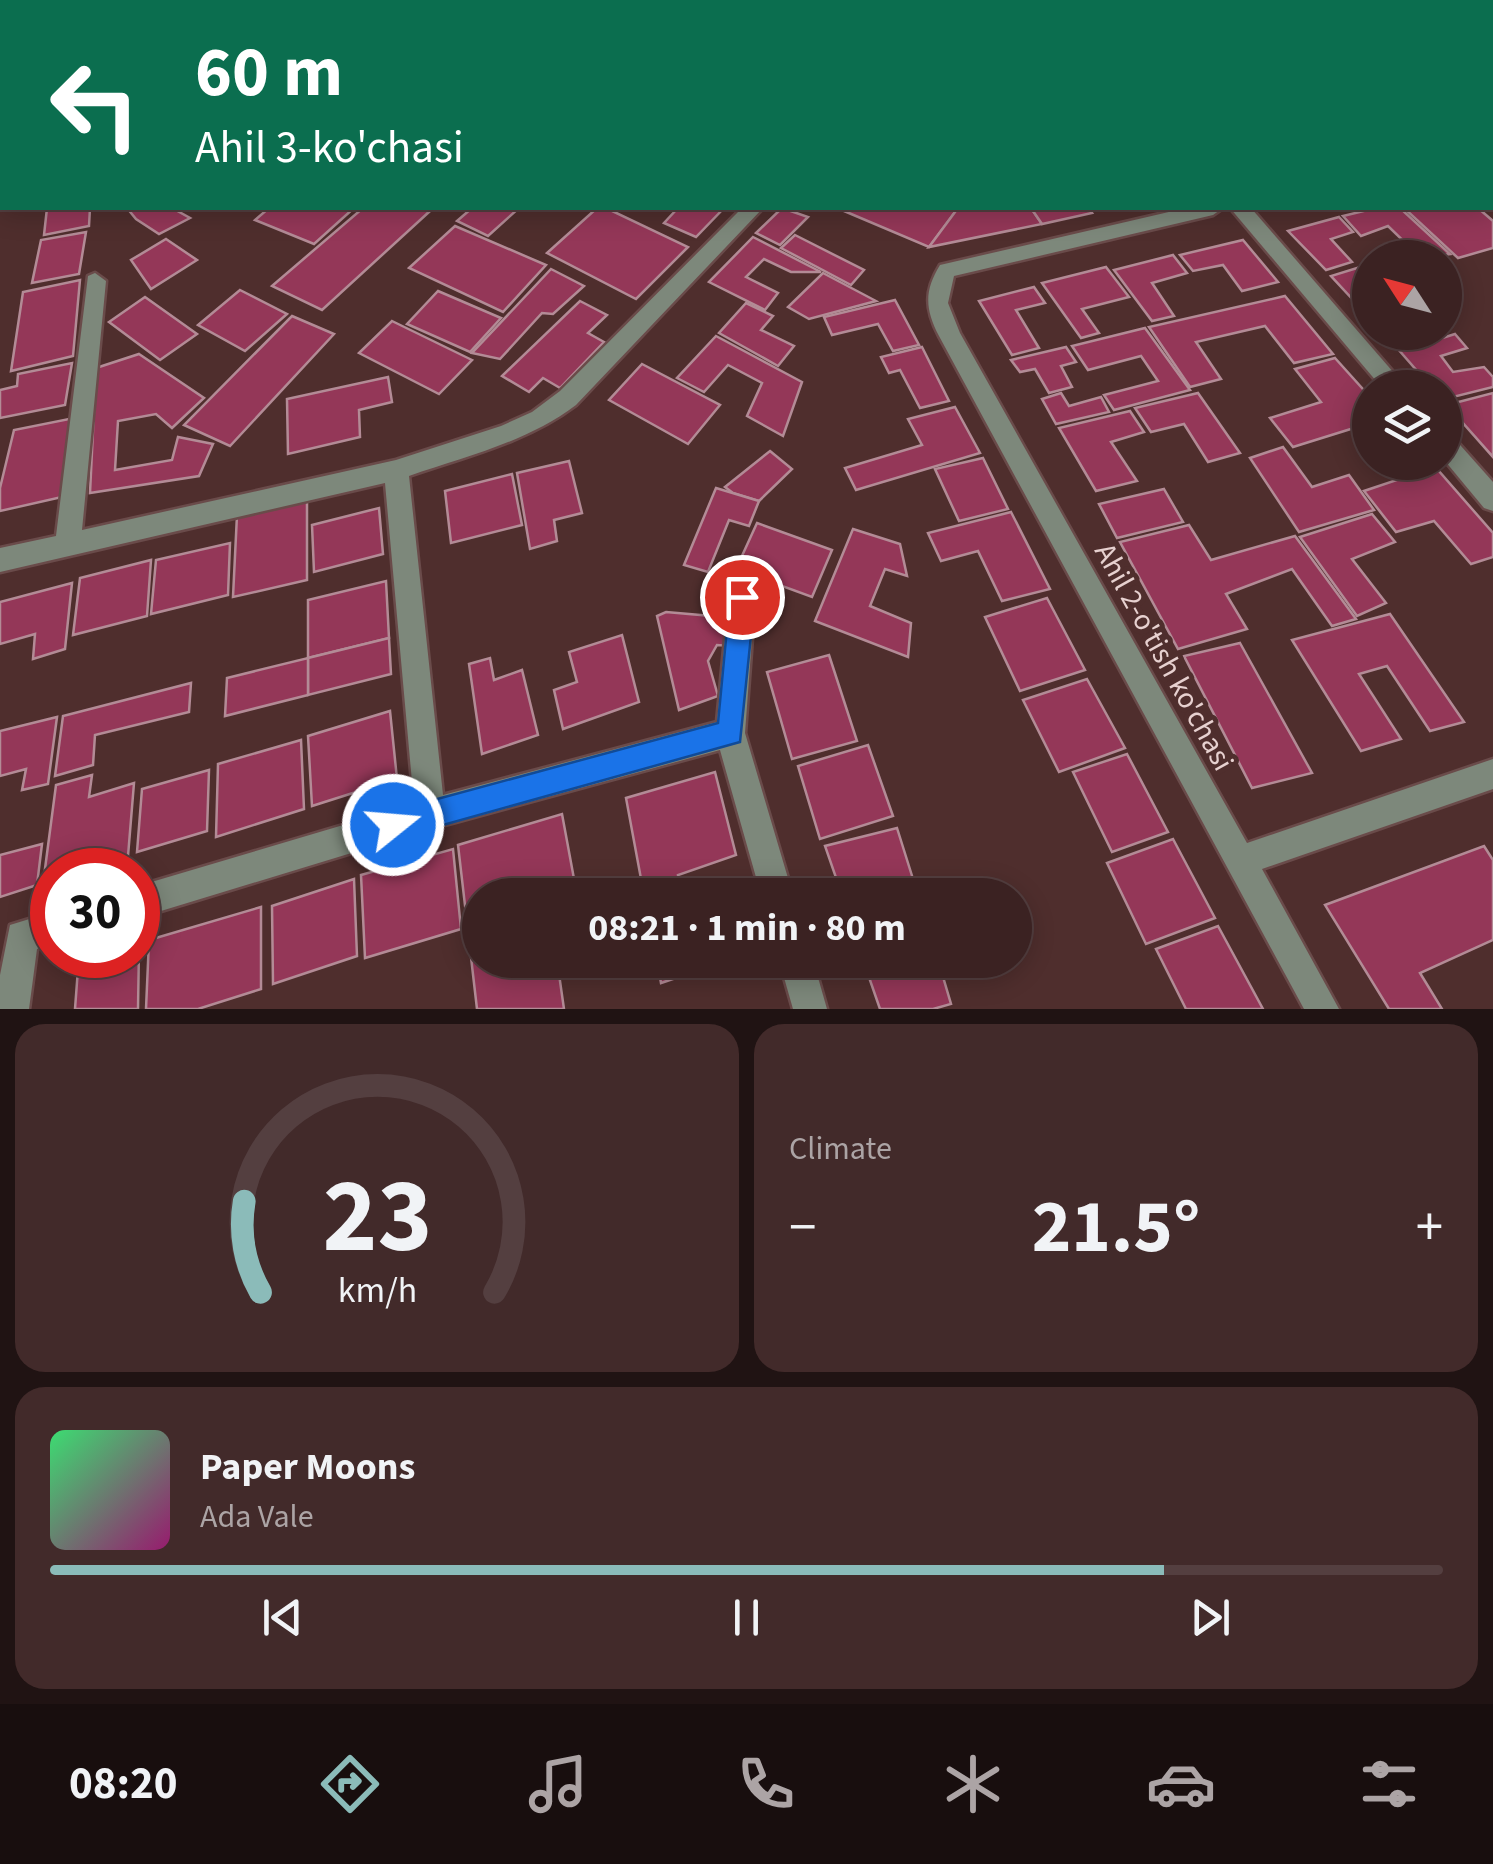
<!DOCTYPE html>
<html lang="en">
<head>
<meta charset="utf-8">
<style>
	body { margin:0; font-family:"Source Sans 3",sans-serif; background:#422a2a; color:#f1f3f6; height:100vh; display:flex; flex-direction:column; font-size:38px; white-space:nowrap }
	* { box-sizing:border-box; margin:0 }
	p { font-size:32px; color:#aca4a5 }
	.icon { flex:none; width:55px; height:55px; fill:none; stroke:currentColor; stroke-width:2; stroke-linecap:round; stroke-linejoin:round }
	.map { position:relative; height:1009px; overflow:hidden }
	.panel { display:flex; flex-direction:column; gap:15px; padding:15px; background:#201313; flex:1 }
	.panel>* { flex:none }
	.guide { position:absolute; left:0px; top:0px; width:1495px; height:210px; box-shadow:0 5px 25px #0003,0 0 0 2px #543f40; background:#0b6e4f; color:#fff; overflow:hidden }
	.needle { width:65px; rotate:306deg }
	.fabs { position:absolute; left:1352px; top:240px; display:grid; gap:20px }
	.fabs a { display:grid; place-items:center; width:110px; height:110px; border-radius:50%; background:#3b2222; box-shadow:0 5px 25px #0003,0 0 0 2px #543f40; font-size:50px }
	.speed { position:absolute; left:30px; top:848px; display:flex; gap:20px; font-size:50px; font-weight:700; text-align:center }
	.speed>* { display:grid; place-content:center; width:130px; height:130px; border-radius:50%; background:#3b2222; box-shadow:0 5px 25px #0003,0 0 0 2px #543f40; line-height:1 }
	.speed .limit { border:15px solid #d22; background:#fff; color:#111 }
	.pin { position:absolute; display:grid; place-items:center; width:85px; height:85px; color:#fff; margin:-42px; border:5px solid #fff; border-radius:50%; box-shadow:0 2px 10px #0007 }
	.me { position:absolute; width:110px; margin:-55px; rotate:73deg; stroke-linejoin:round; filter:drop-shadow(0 0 8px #0008) }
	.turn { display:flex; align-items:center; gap:35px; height:210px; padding:0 30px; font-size:45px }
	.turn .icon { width:130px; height:130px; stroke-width:2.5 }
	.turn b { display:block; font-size:70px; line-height:85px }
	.big { font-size:75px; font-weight:700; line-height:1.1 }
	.panel .widget { flex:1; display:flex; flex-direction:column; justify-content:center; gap:15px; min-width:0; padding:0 35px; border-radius:30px; background:#422a2a }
	.panel .dial { align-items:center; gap:0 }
	.dial svg { height:260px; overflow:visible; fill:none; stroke:#543f40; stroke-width:7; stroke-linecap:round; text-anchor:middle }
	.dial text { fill:#f1f3f6; stroke:none }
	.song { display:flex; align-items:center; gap:30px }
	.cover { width:120px; height:120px; border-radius:15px; background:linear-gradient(135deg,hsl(140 70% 55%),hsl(320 70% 35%)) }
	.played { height:10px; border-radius:5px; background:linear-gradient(90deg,#8bbbb9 80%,#543f40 80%) }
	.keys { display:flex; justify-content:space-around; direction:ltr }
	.heat { display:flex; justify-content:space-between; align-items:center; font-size:55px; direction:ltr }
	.panel .tiles { flex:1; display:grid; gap:15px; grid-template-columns:1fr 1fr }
	.widget:last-child { grid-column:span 2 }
	.trip { position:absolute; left:462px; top:878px; width:570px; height:100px; border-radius:50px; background:#3b2222; box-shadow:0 5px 25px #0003,0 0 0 2px #543f40; font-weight:700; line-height:100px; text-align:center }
	.tab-bar { display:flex; height:160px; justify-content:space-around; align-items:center; background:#180e0e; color:#aca4a5 }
	.tab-bar .icon { width:70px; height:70px }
	.tab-bar .active { color:#8bbbb9 }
	.tab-bar b { font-size:45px; color:#f1f3f6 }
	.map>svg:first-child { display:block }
	.building { fill:#943758; stroke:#b38b96; stroke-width:2.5 }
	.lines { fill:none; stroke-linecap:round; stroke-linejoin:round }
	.minor-casing { stroke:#6a4b4a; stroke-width:5 }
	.minor { fill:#7d887b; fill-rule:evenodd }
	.route { fill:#1a73e8; stroke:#114b97; stroke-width:2.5 }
	.labels { text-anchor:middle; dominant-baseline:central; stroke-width:10; stroke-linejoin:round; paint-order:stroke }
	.street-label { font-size:30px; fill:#e7d1d0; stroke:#4f2e2d }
</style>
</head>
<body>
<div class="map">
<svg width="1493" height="1009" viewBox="0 0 1493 1009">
	<rect width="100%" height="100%" fill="#4f2e2d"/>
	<g class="building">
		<path d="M47,208H90L89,226L44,235Z"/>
		<path d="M127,208H172L190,218L159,234L136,219Z"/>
		<path d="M269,208H354L314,244L255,220Z"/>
		<path d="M363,208L430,211L322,310L272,286Z"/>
		<path d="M472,208H519L488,236L457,221Z"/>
		<path d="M597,208H606L688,247L636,299L547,253Z"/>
		<path d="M678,208H724L696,237L664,223Z"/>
		<path d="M782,208L808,217L780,245L756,233Z"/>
		<path d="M837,208H958L929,247Z"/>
		<path d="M958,208H1031L1042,224L929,247Z"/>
		<path d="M1031,208H1088L1092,213L1042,224Z"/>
		<path d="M1376,208H1400L1450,254L1421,258L1388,226L1361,236L1343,216Z"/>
		<path d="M1404,208H1478L1493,221V248L1458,258Z"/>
		<path d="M1339,217L1353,232L1331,239L1352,262L1326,270L1288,231Z"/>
		<path d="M455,226L546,265L503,312L409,268Z"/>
		<path d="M86,232L79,274L32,283L41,240Z"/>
		<path d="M795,235L864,270L851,285L781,248Z"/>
		<path d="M753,237L821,272H791L764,259L746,277L778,293L765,310L709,282Z"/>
		<path d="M166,239L197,260L151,289L131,260Z"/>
		<path d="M1243,240L1278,282L1242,291L1223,265L1193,271L1180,255Z"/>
		<path d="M1173,255L1187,273L1152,283L1174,316L1152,321L1114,270Z"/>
		<path d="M1370,264V318L1331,276Z"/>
		<path d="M1106,267L1129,297L1082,309L1099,333L1081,338L1042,283Z"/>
		<path d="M551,269L584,286L553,314L542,313L500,359L472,353Z"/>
		<path d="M823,273L876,301L809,319L788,307Z"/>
		<path d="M80,280L73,356L11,371L23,292Z"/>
		<path d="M1034,287L1045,303L1016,310L1039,348L1012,355L979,301Z"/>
		<path d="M240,290L287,314L245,351L198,325Z"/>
		<path d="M438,291L501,318L470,352L407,324Z"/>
		<path d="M1285,296L1333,354L1294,363L1265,326L1196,342L1221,379L1190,387L1149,327Z"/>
		<path d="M145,297L197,334L160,360L109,322Z"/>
		<path d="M895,300L919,345L893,351L878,324L832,335L824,317Z"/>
		<path d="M580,301L607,315L588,333L604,342L560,388L543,378L529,392L502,376Z"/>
		<path d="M746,303L773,316L761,330L794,346L778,366L719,333Z"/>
		<path d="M292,316L334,334L230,446L184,425Z"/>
		<path d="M392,321L472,360L439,394L359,353Z"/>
		<path d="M1145,328L1190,390L1114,410L1104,395L1158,381L1141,356L1088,370L1072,346Z"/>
		<path d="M1455,334L1467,348L1441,356L1453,372L1484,367L1493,377V387L1445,399V388H1432L1391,341L1415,336L1423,344Z"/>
		<path d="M716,336L802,382L783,436L747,416L762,383L728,365L704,392L677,378Z"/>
		<path d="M922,347L949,401L920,408L900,370L889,373L881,357Z"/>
		<path d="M1066,347L1076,362L1061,366L1072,387L1049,393L1035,369L1020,372L1011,360Z"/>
		<path d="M139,354L204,398L172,428L156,414L118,421L115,470L172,460L178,437L213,444L199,476L90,493L96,368Z"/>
		<path d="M1335,358L1370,397V423L1293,447L1270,418L1321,402L1295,369Z"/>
		<path d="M72,363L65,405L0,418V390L17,386L18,374Z"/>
		<path d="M642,364L720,405L688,444L609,400Z"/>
		<path d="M388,377L392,402L359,410L360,437L288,454L287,399Z"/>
		<path d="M1061,393L1069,406L1101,397L1109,412L1056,424L1042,399Z"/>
		<path d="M1198,393L1240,453L1208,462L1184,424L1151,432L1135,408Z"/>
		<path d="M1493,393V457L1447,405Z"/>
		<path d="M955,407L980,453L856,490L845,468L922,445L908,419Z"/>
		<path d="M1130,411L1144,432L1111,442L1137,481L1096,491L1059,428Z"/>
		<path d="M74,418L62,497L0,511V488L14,430Z"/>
		<path d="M1283,447L1312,487L1349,475L1374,510L1299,532L1250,458Z"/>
		<path d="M770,451L792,469L759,501L733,493L725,487Z"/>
		<path d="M983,458L1008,509L959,521L935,469Z"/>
		<path d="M569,461L582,513L554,520L557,541L530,549L517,473Z"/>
		<path d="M1386,462H1431L1493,533V557L1471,564L1434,521L1396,532L1364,491L1400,479Z"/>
		<path d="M512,474L522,525L451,543L445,491Z"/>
		<path d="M716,488L759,501L749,526L729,520L708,572L684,565Z"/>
		<path d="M1164,489L1183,522L1117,538L1099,504Z"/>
		<path d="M307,500V580L233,597L237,515Z"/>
		<path d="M379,508L383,554L314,572L312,525Z"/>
		<path d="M1011,512L1050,589L1002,601L978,551L941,561L928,533Z"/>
		<path d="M1372,514L1395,542L1352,559L1386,603L1357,616L1300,537Z"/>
		<path d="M757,523L832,550L812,597L736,569Z"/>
		<path d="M1189,525L1211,560L1295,536L1356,619L1332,626L1292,569L1226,594L1247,629L1178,649L1120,542Z"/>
		<path d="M853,529L900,544L907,576L885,569L870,606L911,623L908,657L815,621Z"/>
		<path d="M230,543L228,595L151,614L156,560Z"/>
		<path d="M151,560L147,616L73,635L80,578Z"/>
		<path d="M386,581L389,638L308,658V600Z"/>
		<path d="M72,583L65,649L33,659L35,634L0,644V602Z"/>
		<path d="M1047,598L1085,670L1020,691L985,617Z"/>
		<path d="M666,612L734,618L731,646L717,645L708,661L718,696L679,710L657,616Z"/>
		<path d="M1390,614L1464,722L1430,731L1387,666L1359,674L1401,739L1361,751L1292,640Z"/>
		<path d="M622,635L639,702L563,729L554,690L577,682L569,652Z"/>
		<path d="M389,638L391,674L308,695V658Z"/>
		<path d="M1240,643L1312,773L1252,788L1184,656Z"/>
		<path d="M829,655L857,741L792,759L767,672Z"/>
		<path d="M308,658V695L225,716L227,678Z"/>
		<path d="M490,658L494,680L522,670L538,735L482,754L469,664Z"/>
		<path d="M1087,679L1125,748L1059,772L1023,700Z"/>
		<path d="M191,683L189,712L95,735L93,765L55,776L63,716Z"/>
		<path d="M390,711L397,779L312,806L308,736Z"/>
		<path d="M57,717L48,784L22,790L26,769L0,776V731Z"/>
		<path d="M301,740L304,809L216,837L218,764Z"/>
		<path d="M868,745L893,816L820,839L798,766Z"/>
		<path d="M1127,754L1168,832L1112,852L1073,772Z"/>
		<path d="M209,770L207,831L137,852L142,789Z"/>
		<path d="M715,772L736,855L678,875L682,895H644L626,798Z"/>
		<path d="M92,775L89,797L134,783L128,856L86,870H52V881L43,884L56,785Z"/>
		<path d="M562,814L577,895H480V960H557L564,1009H477L458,845Z"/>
		<path d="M897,828L918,895H842L825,846Z"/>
		<path d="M1173,839L1215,918L1146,944L1107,863Z"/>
		<path d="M42,844L37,885L0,897V855Z"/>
		<path d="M1484,846L1493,860V940L1420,973L1442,1009H1389L1325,905Z"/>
		<path d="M453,849L461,929L365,958L361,875Z"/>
		<path d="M354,879L357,956L273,984L272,906Z"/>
		<path d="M261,907V989L198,1009H146L149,940Z"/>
		<path d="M1218,926L1263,1009H1186L1156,949Z"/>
		<path d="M139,948L138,1009H75L78,969L118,955H138Z"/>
		<path d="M657,960H729L661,983Z"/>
		<path d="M863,960H938L951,1004L933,1009H880Z"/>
	</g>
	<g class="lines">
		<defs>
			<g id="minor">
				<path d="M730,0H752L753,2H732Z"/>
				<path d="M1404,0H1422L1423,2H1406Z"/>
				<rect x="1492" y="59" width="1" height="11"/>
				<rect x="0" y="78" width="2" height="10"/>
				<rect x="1492" y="143" width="1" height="12"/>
				<path d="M742,208H763L576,405C527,442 467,456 409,476L443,795L717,722L729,597L733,588L742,585L751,588L755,597L745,733L793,895H761L720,750L430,829L138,918V886L414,804L385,483L0,572V548L56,536L88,276L95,273L106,281L82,530L396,460L501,426L532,412L560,391Z"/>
				<path d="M1186,208H1223L1213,215L954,276L948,303L960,333L1247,843L1493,759V789L1262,869L1339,1009H1304L939,336C925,309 924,291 940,265Z"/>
				<path d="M1230,208H1251L1407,388H1382Z"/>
				<path d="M1445,434L1453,437L1493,482V511L1484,508L1445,461Z"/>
				<path d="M52,912V944L37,949L29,1009H0V975L10,925Z"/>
				<path d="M779,960H813L827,1009H793Z"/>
			</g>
		</defs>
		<use href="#minor" class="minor-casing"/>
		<use href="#minor" class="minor"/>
	</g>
	<path class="route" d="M742,586L751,589L755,597L740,742L393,839L383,835L379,825L383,815L393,811L718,723L730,597L734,589Z"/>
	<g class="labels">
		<g class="street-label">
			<text transform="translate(1164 657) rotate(61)">Ahil 2-o'tish ko'chasi</text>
		</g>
	</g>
</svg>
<div class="fabs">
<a><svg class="needle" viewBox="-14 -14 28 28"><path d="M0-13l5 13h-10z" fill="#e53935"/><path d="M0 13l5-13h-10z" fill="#aca4a5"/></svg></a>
<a><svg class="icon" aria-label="layers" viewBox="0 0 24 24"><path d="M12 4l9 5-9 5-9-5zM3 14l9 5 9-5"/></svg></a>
</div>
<div class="speed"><div class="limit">30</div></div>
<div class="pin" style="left:742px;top:597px;background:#d93025"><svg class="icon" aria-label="arrive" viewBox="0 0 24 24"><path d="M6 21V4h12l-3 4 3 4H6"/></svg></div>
<svg class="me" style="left:393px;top:825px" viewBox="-20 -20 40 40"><circle r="17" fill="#1a73e8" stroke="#fff" stroke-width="3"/><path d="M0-11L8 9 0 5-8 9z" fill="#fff"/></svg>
<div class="trip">08:21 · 1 min · 80 m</div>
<div class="guide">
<div class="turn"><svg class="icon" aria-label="left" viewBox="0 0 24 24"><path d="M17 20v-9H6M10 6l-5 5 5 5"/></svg><div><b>60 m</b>Ahil 3-ko'chasi</div></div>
</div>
</div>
<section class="panel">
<div class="tiles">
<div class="widget dial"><svg viewBox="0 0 100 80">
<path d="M14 69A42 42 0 1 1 86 69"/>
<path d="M14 69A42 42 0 0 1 9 41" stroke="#8bbbb9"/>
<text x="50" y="56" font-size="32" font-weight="700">23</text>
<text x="50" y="72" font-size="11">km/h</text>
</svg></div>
<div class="widget"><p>Climate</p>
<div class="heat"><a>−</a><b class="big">21.5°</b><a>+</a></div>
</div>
<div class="widget">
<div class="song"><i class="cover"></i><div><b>Paper Moons</b><p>Ada Vale</p></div></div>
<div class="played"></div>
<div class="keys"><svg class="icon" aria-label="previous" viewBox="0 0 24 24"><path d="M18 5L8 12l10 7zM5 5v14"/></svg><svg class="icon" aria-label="pause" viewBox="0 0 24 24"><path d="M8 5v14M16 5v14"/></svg><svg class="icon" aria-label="next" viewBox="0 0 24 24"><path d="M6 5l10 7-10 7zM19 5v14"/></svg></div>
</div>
</div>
</section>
<nav class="tab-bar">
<b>08:20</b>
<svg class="icon active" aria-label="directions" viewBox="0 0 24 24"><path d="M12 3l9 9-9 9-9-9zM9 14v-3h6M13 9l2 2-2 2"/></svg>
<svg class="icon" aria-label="music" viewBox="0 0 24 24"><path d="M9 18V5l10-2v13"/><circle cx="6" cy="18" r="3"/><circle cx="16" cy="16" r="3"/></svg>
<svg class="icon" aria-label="phone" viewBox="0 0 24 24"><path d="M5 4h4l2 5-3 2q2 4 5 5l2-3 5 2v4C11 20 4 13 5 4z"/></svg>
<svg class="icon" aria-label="climate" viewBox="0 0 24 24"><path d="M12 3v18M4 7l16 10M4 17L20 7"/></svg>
<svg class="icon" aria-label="car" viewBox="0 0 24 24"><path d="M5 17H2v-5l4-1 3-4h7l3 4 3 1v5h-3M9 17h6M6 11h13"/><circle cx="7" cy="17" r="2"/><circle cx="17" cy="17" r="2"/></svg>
<svg class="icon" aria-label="filters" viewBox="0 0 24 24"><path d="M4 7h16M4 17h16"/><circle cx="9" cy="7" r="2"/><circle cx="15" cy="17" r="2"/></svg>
</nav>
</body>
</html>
